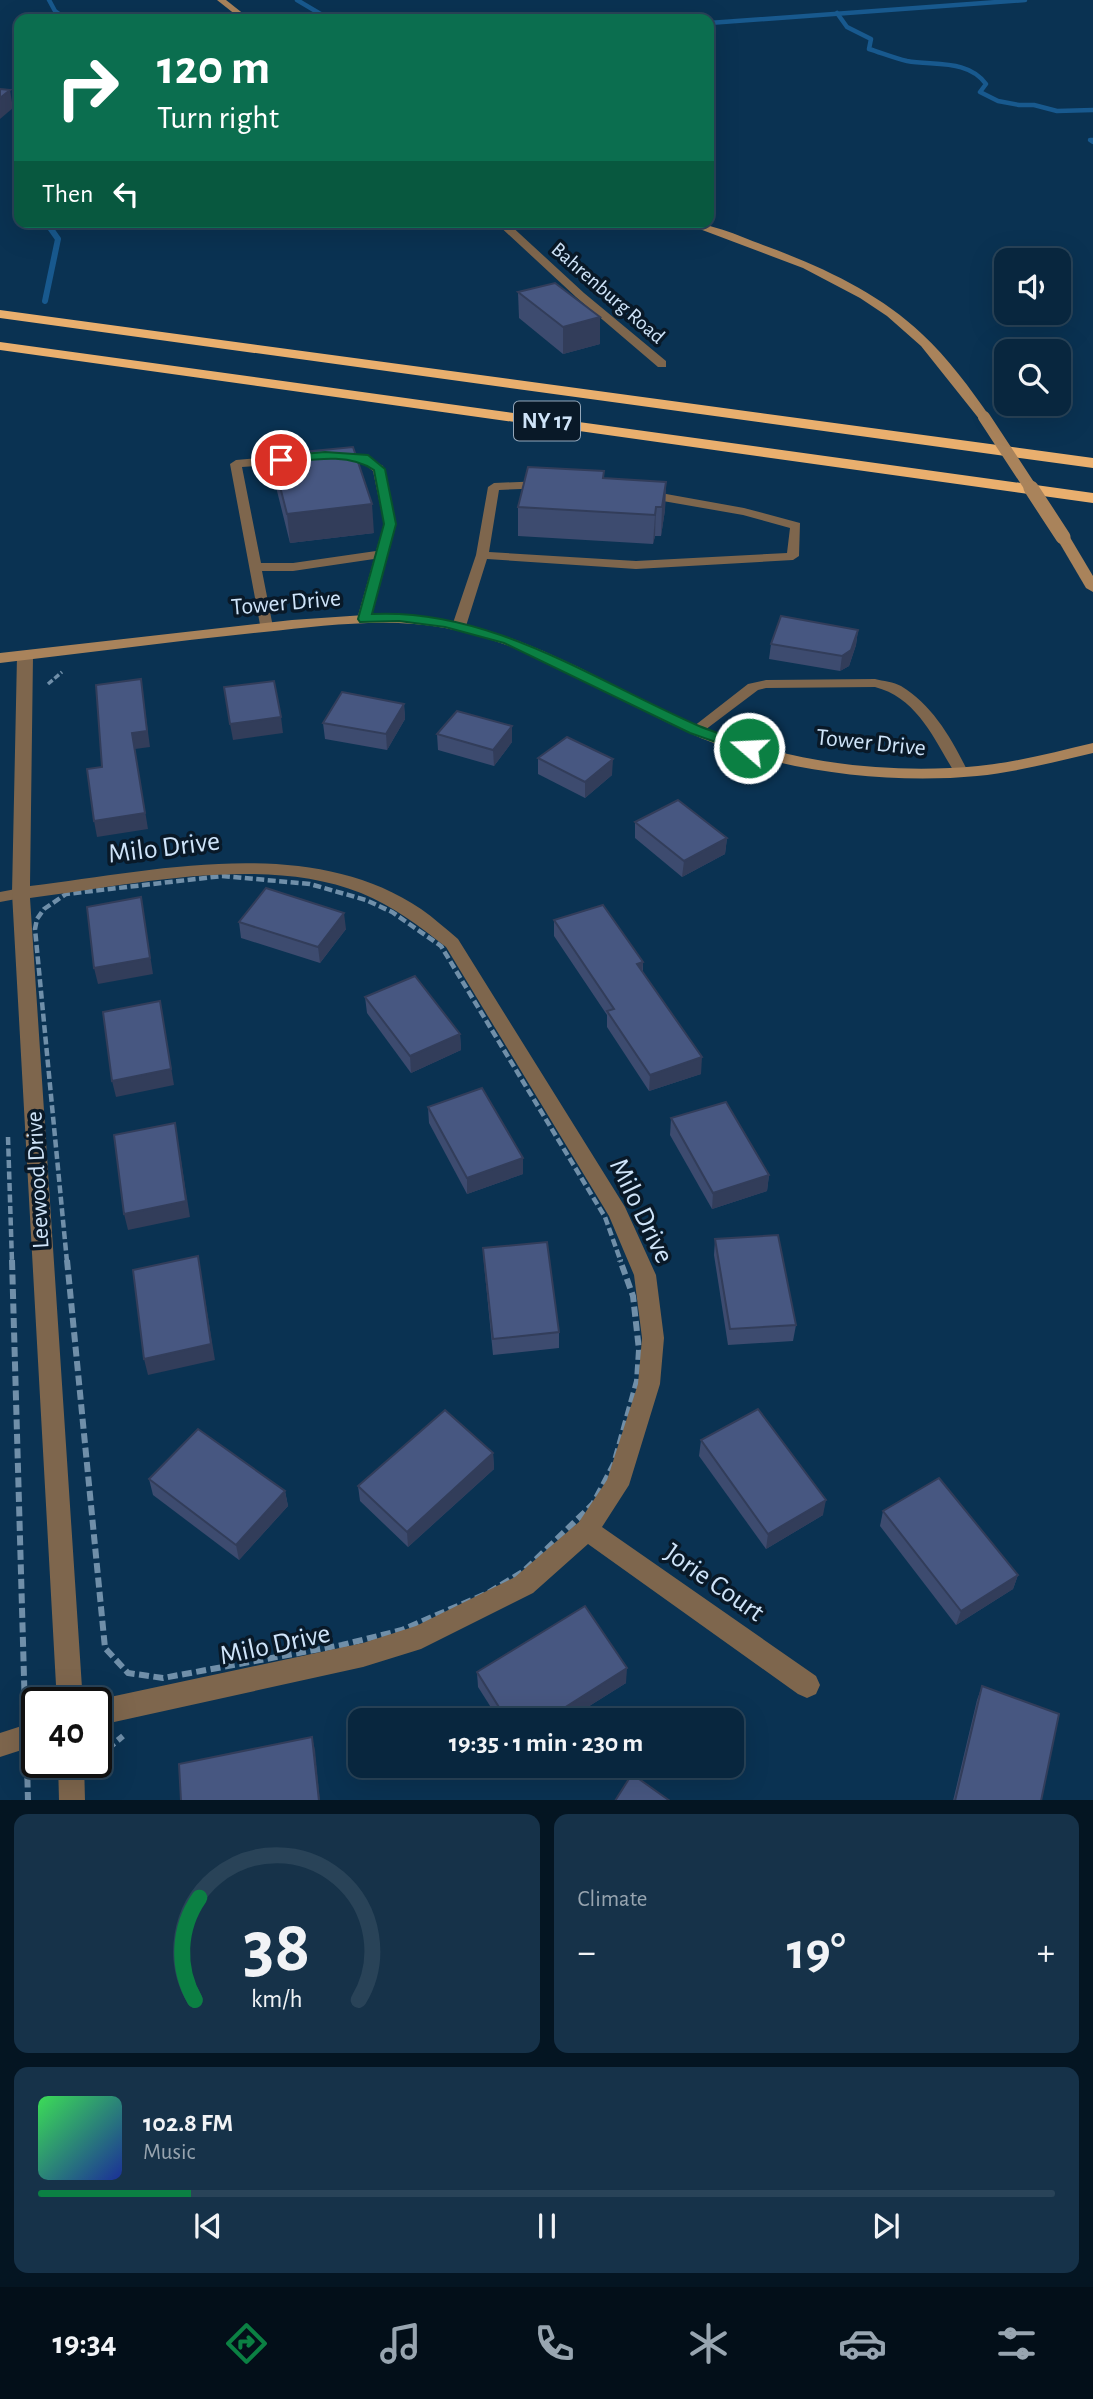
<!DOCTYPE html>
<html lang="en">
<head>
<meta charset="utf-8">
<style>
	body { margin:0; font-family:"Alegreya Sans",sans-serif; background:#163249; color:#f1f3f6; height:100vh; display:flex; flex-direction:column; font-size:26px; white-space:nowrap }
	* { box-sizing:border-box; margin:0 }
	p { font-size:23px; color:#98a5b0 }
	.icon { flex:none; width:38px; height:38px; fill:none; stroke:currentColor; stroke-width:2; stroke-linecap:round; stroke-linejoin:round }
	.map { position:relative; height:1800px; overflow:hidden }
	.side { display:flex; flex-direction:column; gap:14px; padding:14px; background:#041522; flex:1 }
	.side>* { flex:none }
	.guide { position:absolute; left:14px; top:14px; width:700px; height:214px; border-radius:14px; box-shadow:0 7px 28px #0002,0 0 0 2px #294358; background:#0b6e4f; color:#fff; overflow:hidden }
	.tools { position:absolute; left:994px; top:248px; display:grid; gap:14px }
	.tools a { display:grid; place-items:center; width:77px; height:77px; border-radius:14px; background:#08263e; box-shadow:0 7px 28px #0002,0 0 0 2px #294358; font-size:35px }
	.speed { position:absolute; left:21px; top:1687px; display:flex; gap:14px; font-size:35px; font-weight:700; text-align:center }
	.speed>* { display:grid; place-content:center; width:91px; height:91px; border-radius:50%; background:#08263e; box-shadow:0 7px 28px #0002,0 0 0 2px #294358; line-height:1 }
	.speed .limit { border:4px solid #111; border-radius:10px; background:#fff; color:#111 }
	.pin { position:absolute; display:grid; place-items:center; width:60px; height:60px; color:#fff; margin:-30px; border:4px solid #fff; border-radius:50%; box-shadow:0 2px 7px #0007 }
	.me { position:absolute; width:77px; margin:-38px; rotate:289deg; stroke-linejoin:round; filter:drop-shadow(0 0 5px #0008) }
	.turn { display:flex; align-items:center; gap:24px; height:147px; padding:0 28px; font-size:32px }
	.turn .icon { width:91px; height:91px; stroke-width:2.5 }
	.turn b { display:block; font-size:49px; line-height:60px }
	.then { display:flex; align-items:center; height:66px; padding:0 28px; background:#0003; gap:14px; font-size:26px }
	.big { font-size:52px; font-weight:600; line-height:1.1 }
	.side .tile { flex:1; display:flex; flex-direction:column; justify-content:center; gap:10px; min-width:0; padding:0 24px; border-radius:14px; background:#163249 }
	.side .dial { align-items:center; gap:0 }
	.dial svg { height:182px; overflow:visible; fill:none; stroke:#294358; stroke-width:7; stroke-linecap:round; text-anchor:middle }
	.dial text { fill:#f1f3f6; stroke:none }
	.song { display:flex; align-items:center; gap:21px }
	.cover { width:84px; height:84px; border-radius:10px; background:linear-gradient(135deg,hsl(130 70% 55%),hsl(230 70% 35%)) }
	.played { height:7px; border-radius:4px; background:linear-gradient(90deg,#0b8043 15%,#294358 15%) }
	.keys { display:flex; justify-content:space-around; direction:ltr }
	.heat { display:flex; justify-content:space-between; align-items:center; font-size:38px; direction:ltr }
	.side .tiles { flex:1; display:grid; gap:14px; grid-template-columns:1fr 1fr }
	.tile:last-child { grid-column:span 2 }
	.trip { position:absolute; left:348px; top:1708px; width:396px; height:70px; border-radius:14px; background:#08263e; box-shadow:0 7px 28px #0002,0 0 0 2px #294358; font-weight:600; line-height:70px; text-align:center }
	.dock { display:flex; height:112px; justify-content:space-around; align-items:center; background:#030f19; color:#98a5b0 }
	.dock .icon { width:49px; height:49px }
	.dock .current { color:#0b8043 }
	.dock b { font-size:32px; color:#f1f3f6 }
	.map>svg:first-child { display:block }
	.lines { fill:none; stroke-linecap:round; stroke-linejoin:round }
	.stream-far1 { stroke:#18598e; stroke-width:4.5 }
	.stream { stroke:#18598e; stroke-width:6 }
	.path-far2 { stroke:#708fa9; stroke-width:3.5; stroke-dasharray:6 2.5; stroke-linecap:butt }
	.path-far1 { stroke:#708fa9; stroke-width:4.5; stroke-dasharray:8 3.5; stroke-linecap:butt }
	.path { stroke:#708fa9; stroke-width:6; stroke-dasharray:10 4.5; stroke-linecap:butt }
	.lane { fill:#7e664d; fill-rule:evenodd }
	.street { fill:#7e664d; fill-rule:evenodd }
	.secondary { fill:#a9835b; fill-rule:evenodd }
	.highway { fill:#e9af6e; fill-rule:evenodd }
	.secondary-bridge-far1 { stroke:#a9835b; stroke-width:12 }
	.secondary-bridge { stroke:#a9835b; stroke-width:15 }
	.wall { fill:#3d4b6f }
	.shaded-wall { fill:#323d5a }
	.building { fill:#475781; stroke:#323d5a; stroke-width:2 }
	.route { fill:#0b8043; stroke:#07532c; stroke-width:2 }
	.labels { text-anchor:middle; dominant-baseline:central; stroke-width:7; stroke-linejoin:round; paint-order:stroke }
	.far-street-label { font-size:21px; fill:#cfe4f9; stroke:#091928 }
	.shield { fill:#091928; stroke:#94a7ba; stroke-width:2 }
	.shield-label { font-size:23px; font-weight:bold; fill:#cfe4f9 }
	.street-label { font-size:24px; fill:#cfe4f9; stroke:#091928 }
	.near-street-label { font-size:28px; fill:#cfe4f9; stroke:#091928 }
</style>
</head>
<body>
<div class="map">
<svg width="1093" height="1801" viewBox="0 0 1093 1801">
	<rect width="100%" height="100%" fill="#0a3252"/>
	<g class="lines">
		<g class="stream-far1">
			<path d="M49,0L55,11L66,19"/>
			<path d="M297,0L329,19"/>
			<path d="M837,13L847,27L871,39L869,49C882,53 894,58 907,61C934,66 968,59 986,84L980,92L998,101L1019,105H1034L1057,111L1093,110"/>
			<path d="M709,23L1025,0"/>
			<path d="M1093,140H1090L1093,142"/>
		</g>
		<path class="stream" d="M45,301L58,239L46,222"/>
		<path class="path-far2" d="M48,684L62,672"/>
		<g class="path-far1">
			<path d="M8,1137L12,1262"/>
			<path d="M67,1262L35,929L37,919L44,909L66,894L222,876L310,884L366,900L392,912L441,946L605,1217L621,1262"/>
		</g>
		<g class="path">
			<path d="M12,1260L25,1712"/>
			<path d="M67,1260L105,1648L128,1673L163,1678L342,1645L402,1630L488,1593L524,1571L593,1504L614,1464L637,1381L639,1350L633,1296L620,1260"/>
			<path d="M27,1763L28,1801"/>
			<path d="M100,1763L111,1746L123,1736"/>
		</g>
		<g class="lane">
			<path d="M337,452L367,456L383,466L396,524L371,619L364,623L357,619L374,559L293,571H262L273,627L271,630H261L230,464L236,460L294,455L300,459L294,463L242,467L261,563H293L376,551L384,524L373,471L360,461L333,458L331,456Z"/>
			<path d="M542,481L548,485L546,488L499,490L489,552L636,561L787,553L790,528L743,515L640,497L638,494L644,490L744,508L800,523L799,556L793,560L636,569L487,559L466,626L459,630L454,629L452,626L476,555L488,487L494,483Z"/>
			<path d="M875,679C883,681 894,682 901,686C933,705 953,741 968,772L966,775H956C935,741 918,698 875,687L766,688L758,690L701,733H691L689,730L748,684L766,680Z"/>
			<path d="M21,888L29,893L27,897L0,902V892Z"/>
			<path d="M37,1721V1745L0,1757V1733Z"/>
		</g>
		<g class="street">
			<path d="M495,222H507L584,293L666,361V367H658L576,297Z"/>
			<path d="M25,651L33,656L30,886C154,871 309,833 421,909C434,918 446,929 458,939L625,1207L656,1275L664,1338L660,1384L629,1485L602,1527L816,1676L820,1685L816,1694L807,1698L798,1694L588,1544L533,1593L421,1649L363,1667L96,1726V1703H90L96,1700L363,1643L416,1626L515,1577L579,1522L607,1480L638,1384L642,1338L634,1275L609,1216L446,947C419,926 393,906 361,893C262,854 133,885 30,898L83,1703H57L12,893L17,656Z"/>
			<path d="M58,1762H84L85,1801H59Z"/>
		</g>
		<g class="secondary">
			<path d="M217,0H226L250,19H241Z"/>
			<path d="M681,222C709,222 737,235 763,245C820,266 878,292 922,334C948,358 970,388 990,417L988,420H980L921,346L887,316L860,298L803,268Z"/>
			<path d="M1063,533L1068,534L1093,576V592L1086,588L1056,537Z"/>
			<path d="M379,614C506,615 586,676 697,725C781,762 887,775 978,766C1017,762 1055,752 1093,743V753C1055,762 1016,772 977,776C884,785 767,770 683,730C605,694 530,643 445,628C385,617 324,626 264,632C176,641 88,653 0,663V653L292,620Z"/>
		</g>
		<g class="highway">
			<path d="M0,310L1093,458V468L0,318Z"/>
			<path d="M0,342L1093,493V503L0,350Z"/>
		</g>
		<path class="secondary-bridge-far1" d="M984,417L1032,490"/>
		<path class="secondary-bridge" d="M1031,488L1063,537"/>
	</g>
	<g class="wall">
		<path d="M518,292L600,317V344L563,354L519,318Z"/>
		<path d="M272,455L374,533L290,543L275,483Z"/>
		<path d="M604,478L666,482L665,510L661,536H655L653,544L518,536V507Z"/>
		<path d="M858,630L856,645L849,666L840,671L769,659L771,644Z"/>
		<path d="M404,704L405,719L387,750L325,739L323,723Z"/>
		<path d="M512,726V742L494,766L438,750L437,734Z"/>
		<path d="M538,758L612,775L585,798L538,774Z"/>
		<path d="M635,822L727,838L725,854L682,877L635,838Z"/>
		<path d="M554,920L643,962V972L701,1074L649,1091L607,1027V1015L554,936Z"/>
		<path d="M239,922L346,929L320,963L241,938Z"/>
		<path d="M365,997L460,1034L461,1050L411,1073L367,1013Z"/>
		<path d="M428,1107L523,1174L467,1194L429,1123Z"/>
		<path d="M671,1118L769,1175L767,1191L712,1209L670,1135Z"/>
		<path d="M715,1239L796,1325L793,1341L728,1345L714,1255Z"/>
		<path d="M483,1248L559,1332V1348L493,1355L484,1264Z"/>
		<path d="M701,1440L823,1515L766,1549L699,1456Z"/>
		<path d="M493,1453L494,1469L408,1547L360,1501L358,1486Z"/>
		<path d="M149,1479L285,1491L288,1506L239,1560L153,1495Z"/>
		<path d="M883,1511L1018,1575L1013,1589L956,1625L880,1526Z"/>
		<path d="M477,1672L626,1683L567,1720H499L478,1687Z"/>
		<path d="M982,1686L1041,1801H953L977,1700Z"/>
	</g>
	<g class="shaded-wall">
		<path d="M10,90L13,108L0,119V98Z"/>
		<path d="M600,317V344L563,354V327Z"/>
		<path d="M666,482L665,510L661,536L662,507Z"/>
		<path d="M372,504L374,533L290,543L287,514Z"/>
		<path d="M656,507L655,536L653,544L655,515Z"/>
		<path d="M858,630L856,645L849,666L840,671L842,656Z"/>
		<path d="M141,679L150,747L135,749L148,829L97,837L94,821Z"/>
		<path d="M404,704L405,719L387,750L386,734Z"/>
		<path d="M281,717L283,733L233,740L230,724Z"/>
		<path d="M512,726V742L494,766L493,750Z"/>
		<path d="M613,759L612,775L585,798V782Z"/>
		<path d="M727,838L725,854L682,877L684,861Z"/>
		<path d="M141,897L153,974L98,984L94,968Z"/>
		<path d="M344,913L346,929L320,963L318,947Z"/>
		<path d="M643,962L642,978L637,964Z"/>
		<path d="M160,1001L174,1085L116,1097L112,1081Z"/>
		<path d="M460,1034L461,1050L411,1073L410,1056Z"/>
		<path d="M702,1057L701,1074L649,1091L650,1075Z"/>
		<path d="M175,1123L190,1217L128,1230L124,1214Z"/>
		<path d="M523,1158V1174L467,1194V1178Z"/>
		<path d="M769,1175L767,1191L712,1209L713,1193Z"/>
		<path d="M198,1256L215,1360L148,1375L144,1359Z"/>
		<path d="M493,1453L494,1469L408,1547L407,1532Z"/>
		<path d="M285,1491L288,1506L239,1560L236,1545Z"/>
		<path d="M826,1500L823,1515L766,1549L768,1534Z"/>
		<path d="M1018,1575L1013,1589L956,1625L961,1611Z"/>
		<path d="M627,1668L626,1683L567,1720H545Z"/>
		<path d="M312,1737L315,1750L320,1801H319Z"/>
	</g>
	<g class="building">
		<path d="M0,89L10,90L0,98Z"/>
		<path d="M555,283L600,317L563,327L518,292Z"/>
		<path d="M353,447L372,504L287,514L272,455Z"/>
		<path d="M528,467L604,471L603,478L666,482L662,507H656L655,515L518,507Z"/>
		<path d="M781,616L858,630L851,650L842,656L771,644Z"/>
		<path d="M141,679L147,731L132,733L145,813L94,821L87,769L102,767L96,685Z"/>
		<path d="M274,681L281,717L230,724L224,687Z"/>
		<path d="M342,692L404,704L386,734L323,723Z"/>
		<path d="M457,711L512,726L493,750L437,734Z"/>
		<path d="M567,737L613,759L585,782L538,758Z"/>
		<path d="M678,800L727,838L684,861L635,822Z"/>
		<path d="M266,888L344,913L318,947L239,922Z"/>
		<path d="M141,897L150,958L94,968L87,907Z"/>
		<path d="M603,905L643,962L637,964L702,1057L650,1075L607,1011L614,1009L554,920Z"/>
		<path d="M415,976L460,1034L410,1056L365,997Z"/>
		<path d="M160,1001L171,1069L112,1081L103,1012Z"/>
		<path d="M482,1088L523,1158L467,1178L428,1107Z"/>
		<path d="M726,1102L769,1175L713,1193L671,1118Z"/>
		<path d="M175,1123L186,1201L124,1214L114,1135Z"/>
		<path d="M778,1235L796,1325L730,1329L715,1239Z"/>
		<path d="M547,1242L559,1332L493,1339L483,1248Z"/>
		<path d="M198,1256L211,1344L144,1359L133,1270Z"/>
		<path d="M758,1409L826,1500L768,1534L701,1440Z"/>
		<path d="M445,1410L493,1453L407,1532L358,1486Z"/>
		<path d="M198,1429L285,1491L236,1545L149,1479Z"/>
		<path d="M939,1478L1018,1575L961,1611L883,1511Z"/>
		<path d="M585,1606L627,1668L545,1720H507L477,1672Z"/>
		<path d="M982,1686L1059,1714L1041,1801H955Z"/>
		<path d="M312,1737L319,1801H181L179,1764Z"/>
		<path d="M632,1774L670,1801H615Z"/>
	</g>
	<path class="route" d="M325,452L368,455L385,469L396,524L372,614C491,608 593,680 699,726C716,733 736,739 754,745L756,748L754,752H744L690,733L504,643L445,627L399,621L360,622L358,619L384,524L374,470C347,452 311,460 281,463L275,460L281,456Z"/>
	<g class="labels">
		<g class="far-street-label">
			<text transform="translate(608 293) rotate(41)">Bahrenburg Road</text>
		</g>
		<rect class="shield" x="514" y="401.5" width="66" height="39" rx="5"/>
		<g class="shield-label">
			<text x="547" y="421">NY 17</text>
		</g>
		<g class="street-label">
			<text transform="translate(286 603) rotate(-5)">Tower Drive</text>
			<text transform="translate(871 743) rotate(6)">Tower Drive</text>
			<text transform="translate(38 1180) rotate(-93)">Leewood Drive</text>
		</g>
		<g class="near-street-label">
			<text transform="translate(164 848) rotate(-7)">Milo Drive</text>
			<text transform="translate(641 1211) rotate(64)">Milo Drive</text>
			<text transform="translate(714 1583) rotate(35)">Jorie Court</text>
			<text transform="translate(275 1645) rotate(-12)">Milo Drive</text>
		</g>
	</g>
</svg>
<div class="tools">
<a><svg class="icon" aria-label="sound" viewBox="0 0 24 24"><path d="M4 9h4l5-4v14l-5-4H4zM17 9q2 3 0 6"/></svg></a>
<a><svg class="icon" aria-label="search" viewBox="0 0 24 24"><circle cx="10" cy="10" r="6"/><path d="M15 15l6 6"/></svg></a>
</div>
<div class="speed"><div class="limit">40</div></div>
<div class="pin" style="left:281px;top:460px;background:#d93025"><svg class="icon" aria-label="arrive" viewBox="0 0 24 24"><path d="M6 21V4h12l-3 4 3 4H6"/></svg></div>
<svg class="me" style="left:749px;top:748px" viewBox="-20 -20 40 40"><circle r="17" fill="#0b8043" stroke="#fff" stroke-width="3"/><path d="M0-11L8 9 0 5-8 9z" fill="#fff"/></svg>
<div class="trip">19:35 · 1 min · 230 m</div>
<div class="guide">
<div class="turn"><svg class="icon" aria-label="right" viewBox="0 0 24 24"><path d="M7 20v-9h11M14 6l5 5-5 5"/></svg><div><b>120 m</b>Turn right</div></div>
<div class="then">Then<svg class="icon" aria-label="left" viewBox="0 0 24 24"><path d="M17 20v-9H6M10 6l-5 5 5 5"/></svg></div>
</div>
</div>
<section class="side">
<div class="tiles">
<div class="tile dial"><svg viewBox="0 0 100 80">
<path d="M14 69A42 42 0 1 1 86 69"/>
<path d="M14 69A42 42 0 0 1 16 24" stroke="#0b8043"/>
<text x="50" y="56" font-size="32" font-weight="700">38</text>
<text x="50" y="72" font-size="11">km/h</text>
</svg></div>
<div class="tile"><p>Climate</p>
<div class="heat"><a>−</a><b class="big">19°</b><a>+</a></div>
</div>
<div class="tile">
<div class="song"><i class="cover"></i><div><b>102.8 FM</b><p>Music</p></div></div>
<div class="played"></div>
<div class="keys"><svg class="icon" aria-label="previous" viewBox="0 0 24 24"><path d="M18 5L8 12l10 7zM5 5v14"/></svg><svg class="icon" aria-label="pause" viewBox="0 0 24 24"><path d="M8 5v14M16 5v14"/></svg><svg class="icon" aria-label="next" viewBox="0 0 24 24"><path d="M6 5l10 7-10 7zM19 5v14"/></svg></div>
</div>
</div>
</section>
<nav class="dock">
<b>19:34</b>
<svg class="icon current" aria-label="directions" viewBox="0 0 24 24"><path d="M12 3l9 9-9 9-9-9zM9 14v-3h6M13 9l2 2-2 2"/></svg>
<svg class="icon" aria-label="music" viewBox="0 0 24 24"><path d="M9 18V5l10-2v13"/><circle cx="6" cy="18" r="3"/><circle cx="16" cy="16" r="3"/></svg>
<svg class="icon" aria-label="phone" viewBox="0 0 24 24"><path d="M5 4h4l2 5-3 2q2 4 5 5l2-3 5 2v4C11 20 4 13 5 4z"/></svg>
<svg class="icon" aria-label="climate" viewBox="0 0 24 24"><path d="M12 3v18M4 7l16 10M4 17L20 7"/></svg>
<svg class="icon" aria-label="car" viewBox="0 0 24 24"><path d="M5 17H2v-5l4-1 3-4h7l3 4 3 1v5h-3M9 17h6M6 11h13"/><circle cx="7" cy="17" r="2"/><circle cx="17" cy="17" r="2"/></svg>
<svg class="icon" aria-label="filters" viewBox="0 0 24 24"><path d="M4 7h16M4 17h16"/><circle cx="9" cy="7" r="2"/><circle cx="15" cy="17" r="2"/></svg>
</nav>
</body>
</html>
